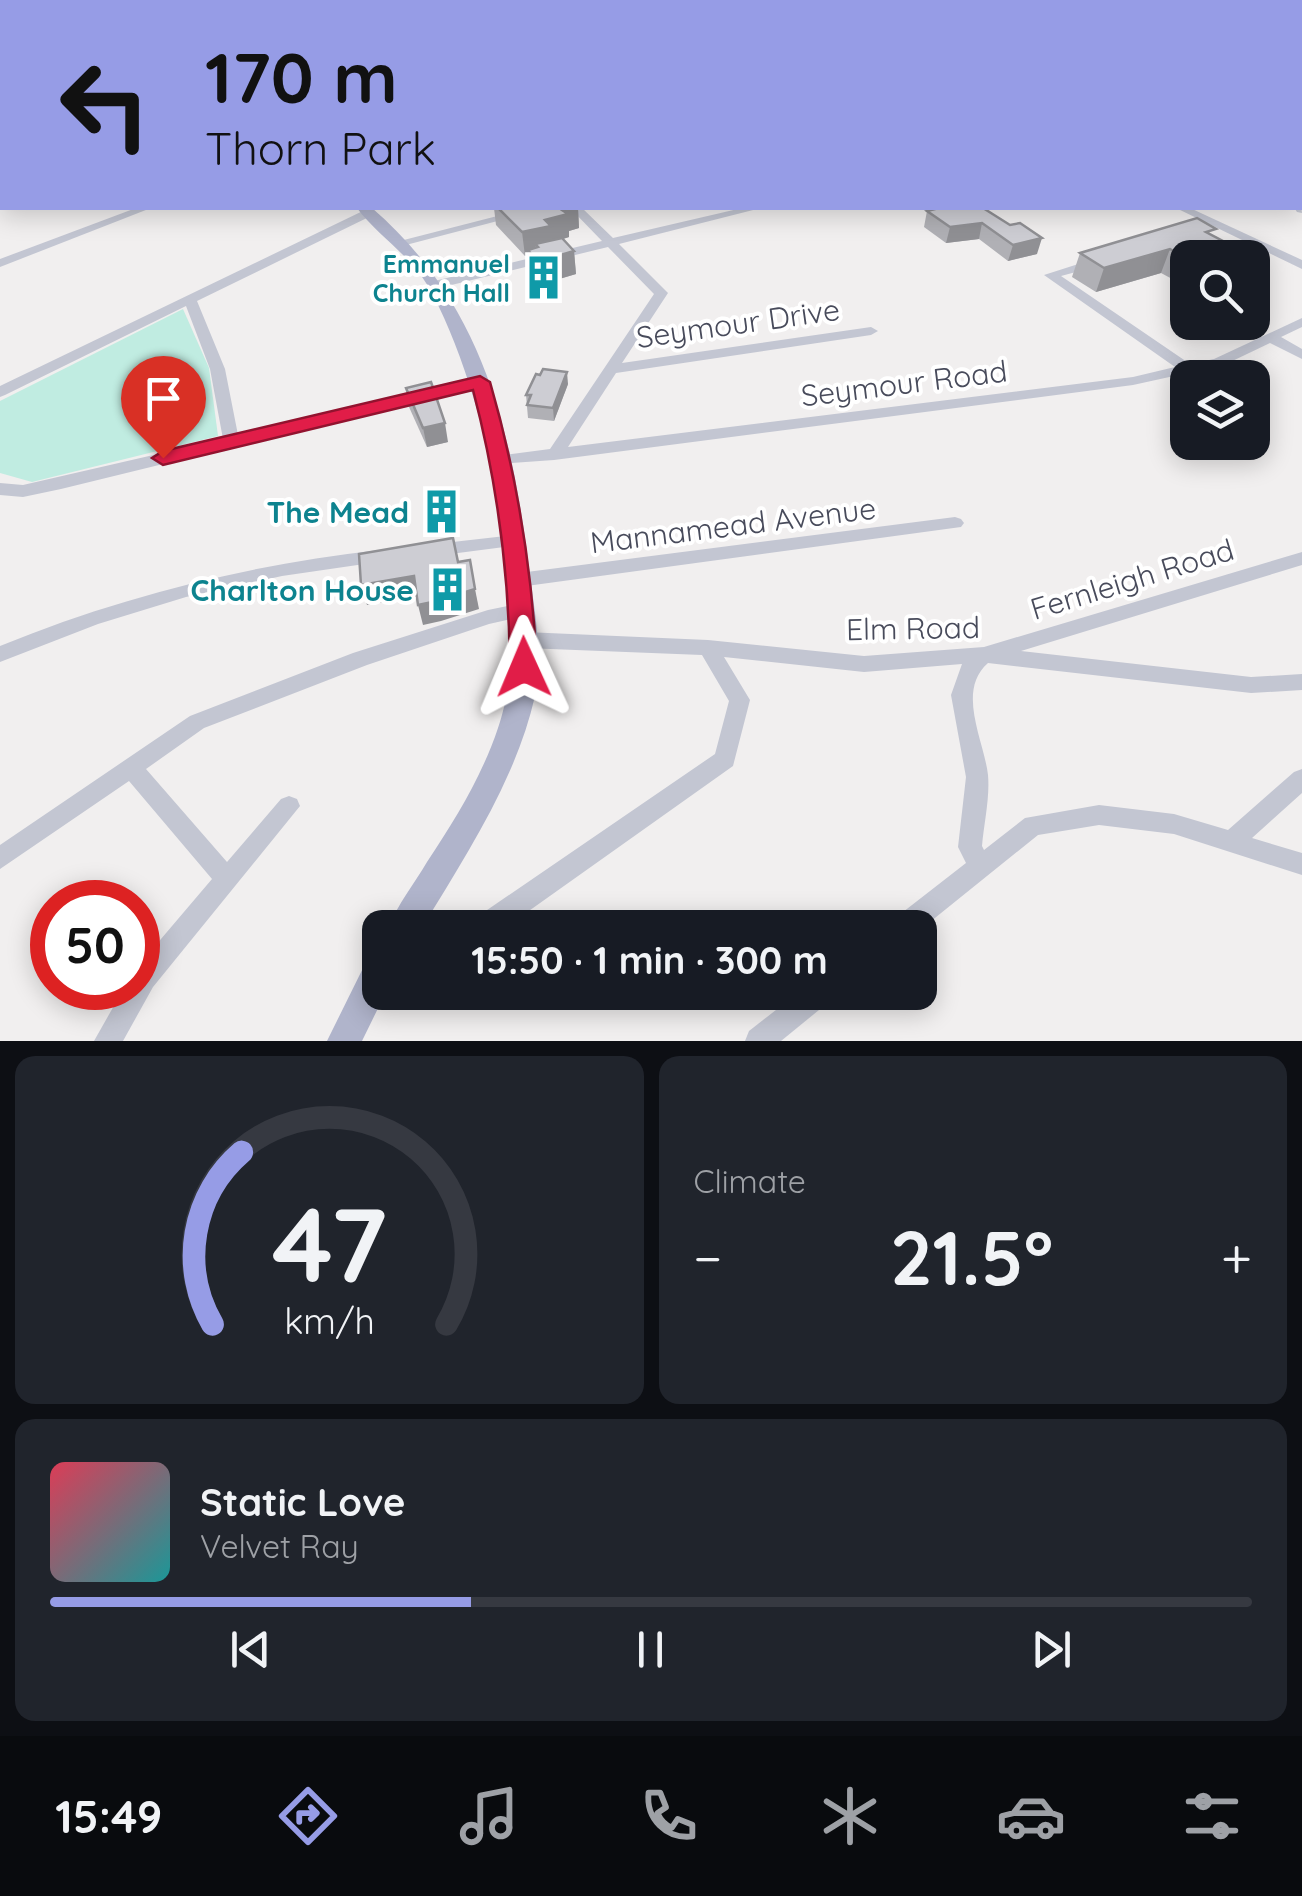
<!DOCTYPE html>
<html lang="en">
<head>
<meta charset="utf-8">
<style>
	body { margin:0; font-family:Quicksand,sans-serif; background:#20242c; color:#f1f3f6; height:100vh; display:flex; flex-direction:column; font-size:38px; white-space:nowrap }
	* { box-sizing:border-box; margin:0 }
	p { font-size:32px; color:#9ea1a6 }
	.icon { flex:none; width:55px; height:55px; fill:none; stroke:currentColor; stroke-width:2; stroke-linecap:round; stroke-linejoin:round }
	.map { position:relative; height:1041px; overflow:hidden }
	.panel { display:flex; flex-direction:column; gap:15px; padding:15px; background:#0d0f14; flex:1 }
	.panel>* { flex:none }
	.hud { position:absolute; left:0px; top:0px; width:1302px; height:210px; box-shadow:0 5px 25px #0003; background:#969ce6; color:#111; overflow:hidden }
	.controls { position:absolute; left:1170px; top:240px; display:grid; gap:20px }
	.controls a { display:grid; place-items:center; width:100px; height:100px; border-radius:20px; background:#171b24; box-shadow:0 5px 25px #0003; font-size:50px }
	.speed { position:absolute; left:30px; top:880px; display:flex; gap:20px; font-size:50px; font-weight:700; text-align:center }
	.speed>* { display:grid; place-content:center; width:130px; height:130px; border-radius:50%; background:#171b24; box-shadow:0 5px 25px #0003; line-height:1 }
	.speed .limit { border:15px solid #d22; background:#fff; color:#111 }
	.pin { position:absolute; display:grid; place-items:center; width:85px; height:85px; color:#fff; margin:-102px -42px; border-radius:50% 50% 50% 0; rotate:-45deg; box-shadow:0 0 10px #0007 }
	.pin .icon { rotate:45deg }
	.me { position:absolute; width:110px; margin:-55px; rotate:359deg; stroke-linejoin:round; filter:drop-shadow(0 0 8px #0008) }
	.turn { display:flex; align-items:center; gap:35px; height:210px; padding:0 40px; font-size:45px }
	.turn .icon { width:130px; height:130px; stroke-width:2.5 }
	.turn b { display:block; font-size:70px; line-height:85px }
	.big { font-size:75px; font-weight:800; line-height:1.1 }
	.panel .tile { flex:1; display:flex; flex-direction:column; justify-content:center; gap:15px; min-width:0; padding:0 35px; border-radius:20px; background:#20242c }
	.panel .dial { align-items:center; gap:0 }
	.dial svg { height:260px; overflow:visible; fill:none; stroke:#363941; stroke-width:7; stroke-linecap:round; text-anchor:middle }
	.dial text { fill:#f1f3f6; stroke:none }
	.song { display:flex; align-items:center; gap:30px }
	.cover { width:120px; height:120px; border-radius:15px; background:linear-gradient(135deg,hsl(350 70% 55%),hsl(180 70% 35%)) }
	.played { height:10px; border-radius:5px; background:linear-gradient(90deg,#969ce6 35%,#363941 35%) }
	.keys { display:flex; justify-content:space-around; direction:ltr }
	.heat { display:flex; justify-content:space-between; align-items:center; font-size:55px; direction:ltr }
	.panel .tiles { flex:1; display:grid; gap:15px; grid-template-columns:1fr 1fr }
	.tile:last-child { grid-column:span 2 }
	.trip { position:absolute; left:362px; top:910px; width:575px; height:100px; border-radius:20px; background:#171b24; box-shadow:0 5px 25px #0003; font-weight:800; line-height:100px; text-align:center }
	.dock { display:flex; height:160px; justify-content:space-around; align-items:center; background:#090b0e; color:#9ea1a6 }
	.dock .icon { width:70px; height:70px }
	.dock .current { color:#969ce6 }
	.dock b { font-size:45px; color:#f1f3f6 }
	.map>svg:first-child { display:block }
	.green { fill:#c0ece1 }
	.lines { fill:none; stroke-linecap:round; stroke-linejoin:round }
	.minor { fill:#c3c6d2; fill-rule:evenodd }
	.major { fill:#b0b4cb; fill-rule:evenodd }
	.wall { fill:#b0b0b5 }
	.shaded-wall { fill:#909094 }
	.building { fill:#cdcdd3; stroke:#909094; stroke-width:2.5 }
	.route { fill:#e11d48; stroke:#92132f; stroke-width:2.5 }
	.labels { text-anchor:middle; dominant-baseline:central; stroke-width:8; stroke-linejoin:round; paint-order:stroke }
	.far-culture-label { font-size:25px; font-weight:bold; fill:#0d838f; stroke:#fff; text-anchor:end }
	.street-label { font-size:30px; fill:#484b5b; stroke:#fff }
	.culture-label { font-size:30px; font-weight:bold; fill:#0d838f; stroke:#fff; text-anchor:end }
</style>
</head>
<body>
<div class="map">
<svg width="1302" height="1041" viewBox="0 0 1302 1041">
	<rect width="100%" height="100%" fill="#f1efef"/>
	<path class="green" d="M183,309L209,368L218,436L32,482L0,473V401Z"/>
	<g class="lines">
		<g class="minor">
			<path d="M473,0H499L500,1L479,2Z"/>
			<rect x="1300" y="36" width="2" height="6"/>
			<path d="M2,53V59L0,60V54Z"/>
			<rect x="1300" y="70" width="2" height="6"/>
			<path d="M2,102V108L0,109V103Z"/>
			<path d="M1300,107L1302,108V114H1300Z"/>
			<rect x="0" y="139" width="2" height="6"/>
			<rect x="1300" y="151" width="2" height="7"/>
			<path d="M1301,205L1302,213L1297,212L1295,209Z"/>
			<path d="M136,208H151L0,267V259Z"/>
			<path d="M369,208L373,209V215L197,301L225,369L238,435L480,378L485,379L487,382L485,385L61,489L23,497L0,495V483L23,485L223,439L210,369L186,306L5,395L0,397V386Z"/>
			<path d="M529,208H547L402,246L396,242Z"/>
			<path d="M570,208H582L613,238L742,208H761L619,244L668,293L622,363L871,327L878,331L871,335L616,373L568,447L1133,377L1175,367L1044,275L1097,258L1103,262L1102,265L1061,276L1190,364L1214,359L1302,318V327L1281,337L1302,349V359L1270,343L1224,365L1133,385L554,460L496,464L494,460L496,456L550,449L654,294L608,247L435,289L428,285L430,282L602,241Z"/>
			<path d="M1176,208H1190L1302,260V269Z"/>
			<path d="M955,517L961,519L964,523L961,527L519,587L512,585L510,580L512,575L519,573Z"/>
			<path d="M514,535L520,537L523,541L520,545L435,556L426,550L435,544Z"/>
			<path d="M379,550L385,551L388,556L385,561L282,576L186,597L98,624L0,662V646C122,596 248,565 379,550Z"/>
			<path d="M1302,552V565L1021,651L1251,677L1302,674V690L1251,693L988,663C956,691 984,740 988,775C990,798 984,823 982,846L984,850L1025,818L1099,805L1174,814L1228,830L1294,772L1302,769V793L1252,838L1302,853V875L1174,834L1099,825L1038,835L920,930V928H891L894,919L966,863L958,847L966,777L951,695L962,664L864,672L724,657L750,700L733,766L505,928H471L474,919L715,754L729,701L702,655L525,648L518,645L515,640L518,635L525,632L708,640L864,656L984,647Z"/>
			<path d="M522,603L529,605L532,610L529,615L489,624L367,665L204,728L146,769L227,862L281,799L289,796L297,799L300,806L153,987L123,1041H94L124,988H138V966L212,879L129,781L0,869V845L190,716L353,653L488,610Z"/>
			<path d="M799,992H834L830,1001L781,1041H745L749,1031Z"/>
		</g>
		<g class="major">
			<rect x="0" y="33" width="2" height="6"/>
			<path d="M357,208H372C485,306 512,433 530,575C535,614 543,656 535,696C516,780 466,855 422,928H388C398,904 414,884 427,862C455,820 482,776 498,728C537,618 485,386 428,286C409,254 377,235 357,208Z"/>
			<path d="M380,953V992H386L362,1041H327L368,958Z"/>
		</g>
	</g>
	<g class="wall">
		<path d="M494,208H578L579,228L569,231V237L563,239L574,251L576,274L539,285L530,274L528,255L525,256L496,225Z"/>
		<path d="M983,208L1037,254L1008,261L979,239L946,243L924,227L927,211Z"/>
		<path d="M1213,235L1234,258H1188L1187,278L1176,281L1161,273L1096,292L1072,277L1080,253Z"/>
		<path d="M568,384L554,421L528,418L526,395Z"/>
		<path d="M406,388L448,442L427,447L409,407Z"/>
	</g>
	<g class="shaded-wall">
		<path d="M570,208H578L579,228L569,231V237L538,247L535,244L536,253L528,250V255L525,256L522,232L562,210Z"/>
		<path d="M982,223L979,239L946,243L950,227Z"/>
		<path d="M1042,238L1037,254L1008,261L1013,245Z"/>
		<path d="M1170,249L1161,273L1096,292L1104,268Z"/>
		<path d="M1238,249L1234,258H1209Z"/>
		<path d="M574,251L576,274L539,285L537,262Z"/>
		<path d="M1197,254L1195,258H1188L1187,278L1176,281L1185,258Z"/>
		<path d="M567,372L568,384L554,421L553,408Z"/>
		<path d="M445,423L448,442L427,447L423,428Z"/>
		<path d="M414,576L419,596L367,605L361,585Z"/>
		<path d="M475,589L479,609L441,621L423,625L418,605Z"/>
	</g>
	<g class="building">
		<path d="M498,208H570L562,210L568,214L545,220L551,226L522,232Z"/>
		<path d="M939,208H983L1010,225L1020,223L1042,238L1013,245L982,223L950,227L927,211Z"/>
		<path d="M1197,218L1216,229L1206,232L1238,249L1209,258H1203L1197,254L1185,258L1170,249L1104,268L1080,253Z"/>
		<path d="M562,238L574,251L537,262L528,250L538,247L535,244Z"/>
		<path d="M543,369L567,372L553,408L527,405L531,395H526L536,374L540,375Z"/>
		<path d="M431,382L445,423L423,428L406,388Z"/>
		<path d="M453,538L458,562L470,560L475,589L437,601L418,605L414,576L361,585L359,554Z"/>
	</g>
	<path class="route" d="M480,376L490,382C517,475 532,569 537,667L533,674L524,677L514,674L510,667C509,573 497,481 473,390L163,465L152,458L163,451Z"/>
	<defs>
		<symbol id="building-bare" viewBox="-9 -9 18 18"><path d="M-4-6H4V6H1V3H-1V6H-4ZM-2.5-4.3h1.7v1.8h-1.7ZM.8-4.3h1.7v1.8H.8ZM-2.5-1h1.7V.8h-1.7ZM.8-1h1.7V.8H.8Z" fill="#0f9aa8" stroke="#fff" stroke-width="2.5" paint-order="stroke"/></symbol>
	</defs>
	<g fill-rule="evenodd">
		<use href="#building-bare" x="512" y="246" width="63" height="63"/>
		<use href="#building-bare" x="410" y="480" width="63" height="63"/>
		<use href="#building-bare" x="416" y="558" width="63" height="63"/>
	</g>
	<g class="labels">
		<g class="far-culture-label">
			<text x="510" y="263">Emmanuel<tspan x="510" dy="29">Church Hall</tspan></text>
		</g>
		<g class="street-label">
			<text transform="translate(738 323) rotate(-8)">Seymour Drive</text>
			<text transform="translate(904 383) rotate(-7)">Seymour Road</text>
			<text transform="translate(733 525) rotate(-7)">Mannamead Avenue</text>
			<text transform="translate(1132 579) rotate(-17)">Fernleigh Road</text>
			<text transform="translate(913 628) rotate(-1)">Elm Road</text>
		</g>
		<g class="culture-label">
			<text x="409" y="512">The Mead</text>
			<text x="414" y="590">Charlton House</text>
		</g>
	</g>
</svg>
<div class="controls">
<a><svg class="icon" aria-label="search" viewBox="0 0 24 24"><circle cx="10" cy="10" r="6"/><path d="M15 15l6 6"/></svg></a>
<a><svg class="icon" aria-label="layers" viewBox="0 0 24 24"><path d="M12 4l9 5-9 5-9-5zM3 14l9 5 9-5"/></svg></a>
</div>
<div class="speed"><div class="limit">50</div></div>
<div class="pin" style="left:163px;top:458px;background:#d93025"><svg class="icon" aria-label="arrive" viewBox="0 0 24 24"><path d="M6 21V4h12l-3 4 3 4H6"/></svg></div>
<svg class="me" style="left:524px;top:667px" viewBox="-20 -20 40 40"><path d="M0-17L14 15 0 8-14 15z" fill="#e11d48" stroke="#fff" stroke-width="4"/></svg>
<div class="trip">15:50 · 1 min · 300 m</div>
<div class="hud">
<div class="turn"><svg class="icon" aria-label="left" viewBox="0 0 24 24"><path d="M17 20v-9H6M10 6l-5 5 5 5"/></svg><div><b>170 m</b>Thorn Park</div></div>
</div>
</div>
<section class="panel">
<div class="tiles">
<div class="tile dial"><svg viewBox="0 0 100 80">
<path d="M14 69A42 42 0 1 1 86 69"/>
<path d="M14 69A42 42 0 0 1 23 16" stroke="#969ce6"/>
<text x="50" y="56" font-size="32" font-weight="700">47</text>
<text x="50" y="72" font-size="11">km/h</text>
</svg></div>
<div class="tile"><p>Climate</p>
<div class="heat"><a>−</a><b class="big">21.5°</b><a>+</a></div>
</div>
<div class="tile">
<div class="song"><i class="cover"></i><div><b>Static Love</b><p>Velvet Ray</p></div></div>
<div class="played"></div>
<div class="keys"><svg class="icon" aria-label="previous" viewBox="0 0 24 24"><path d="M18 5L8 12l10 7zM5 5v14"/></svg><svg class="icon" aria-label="pause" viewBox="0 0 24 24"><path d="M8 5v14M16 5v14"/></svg><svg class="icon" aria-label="next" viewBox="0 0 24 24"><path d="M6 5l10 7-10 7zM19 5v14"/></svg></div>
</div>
</div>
</section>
<nav class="dock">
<b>15:49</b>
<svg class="icon current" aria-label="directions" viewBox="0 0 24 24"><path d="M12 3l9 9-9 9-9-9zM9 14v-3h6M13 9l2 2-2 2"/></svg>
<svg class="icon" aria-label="music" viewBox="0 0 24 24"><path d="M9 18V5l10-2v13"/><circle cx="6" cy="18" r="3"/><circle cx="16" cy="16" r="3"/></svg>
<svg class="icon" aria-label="phone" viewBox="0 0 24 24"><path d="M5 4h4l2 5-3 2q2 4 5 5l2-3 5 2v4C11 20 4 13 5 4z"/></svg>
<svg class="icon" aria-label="climate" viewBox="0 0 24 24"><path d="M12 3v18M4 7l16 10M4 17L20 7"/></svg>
<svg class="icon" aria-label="car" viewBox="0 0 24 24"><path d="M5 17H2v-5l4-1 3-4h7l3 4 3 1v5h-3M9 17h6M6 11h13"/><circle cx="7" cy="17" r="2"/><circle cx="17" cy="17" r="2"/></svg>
<svg class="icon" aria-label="filters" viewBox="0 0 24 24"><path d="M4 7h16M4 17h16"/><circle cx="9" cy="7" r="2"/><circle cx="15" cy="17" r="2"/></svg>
</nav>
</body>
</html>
